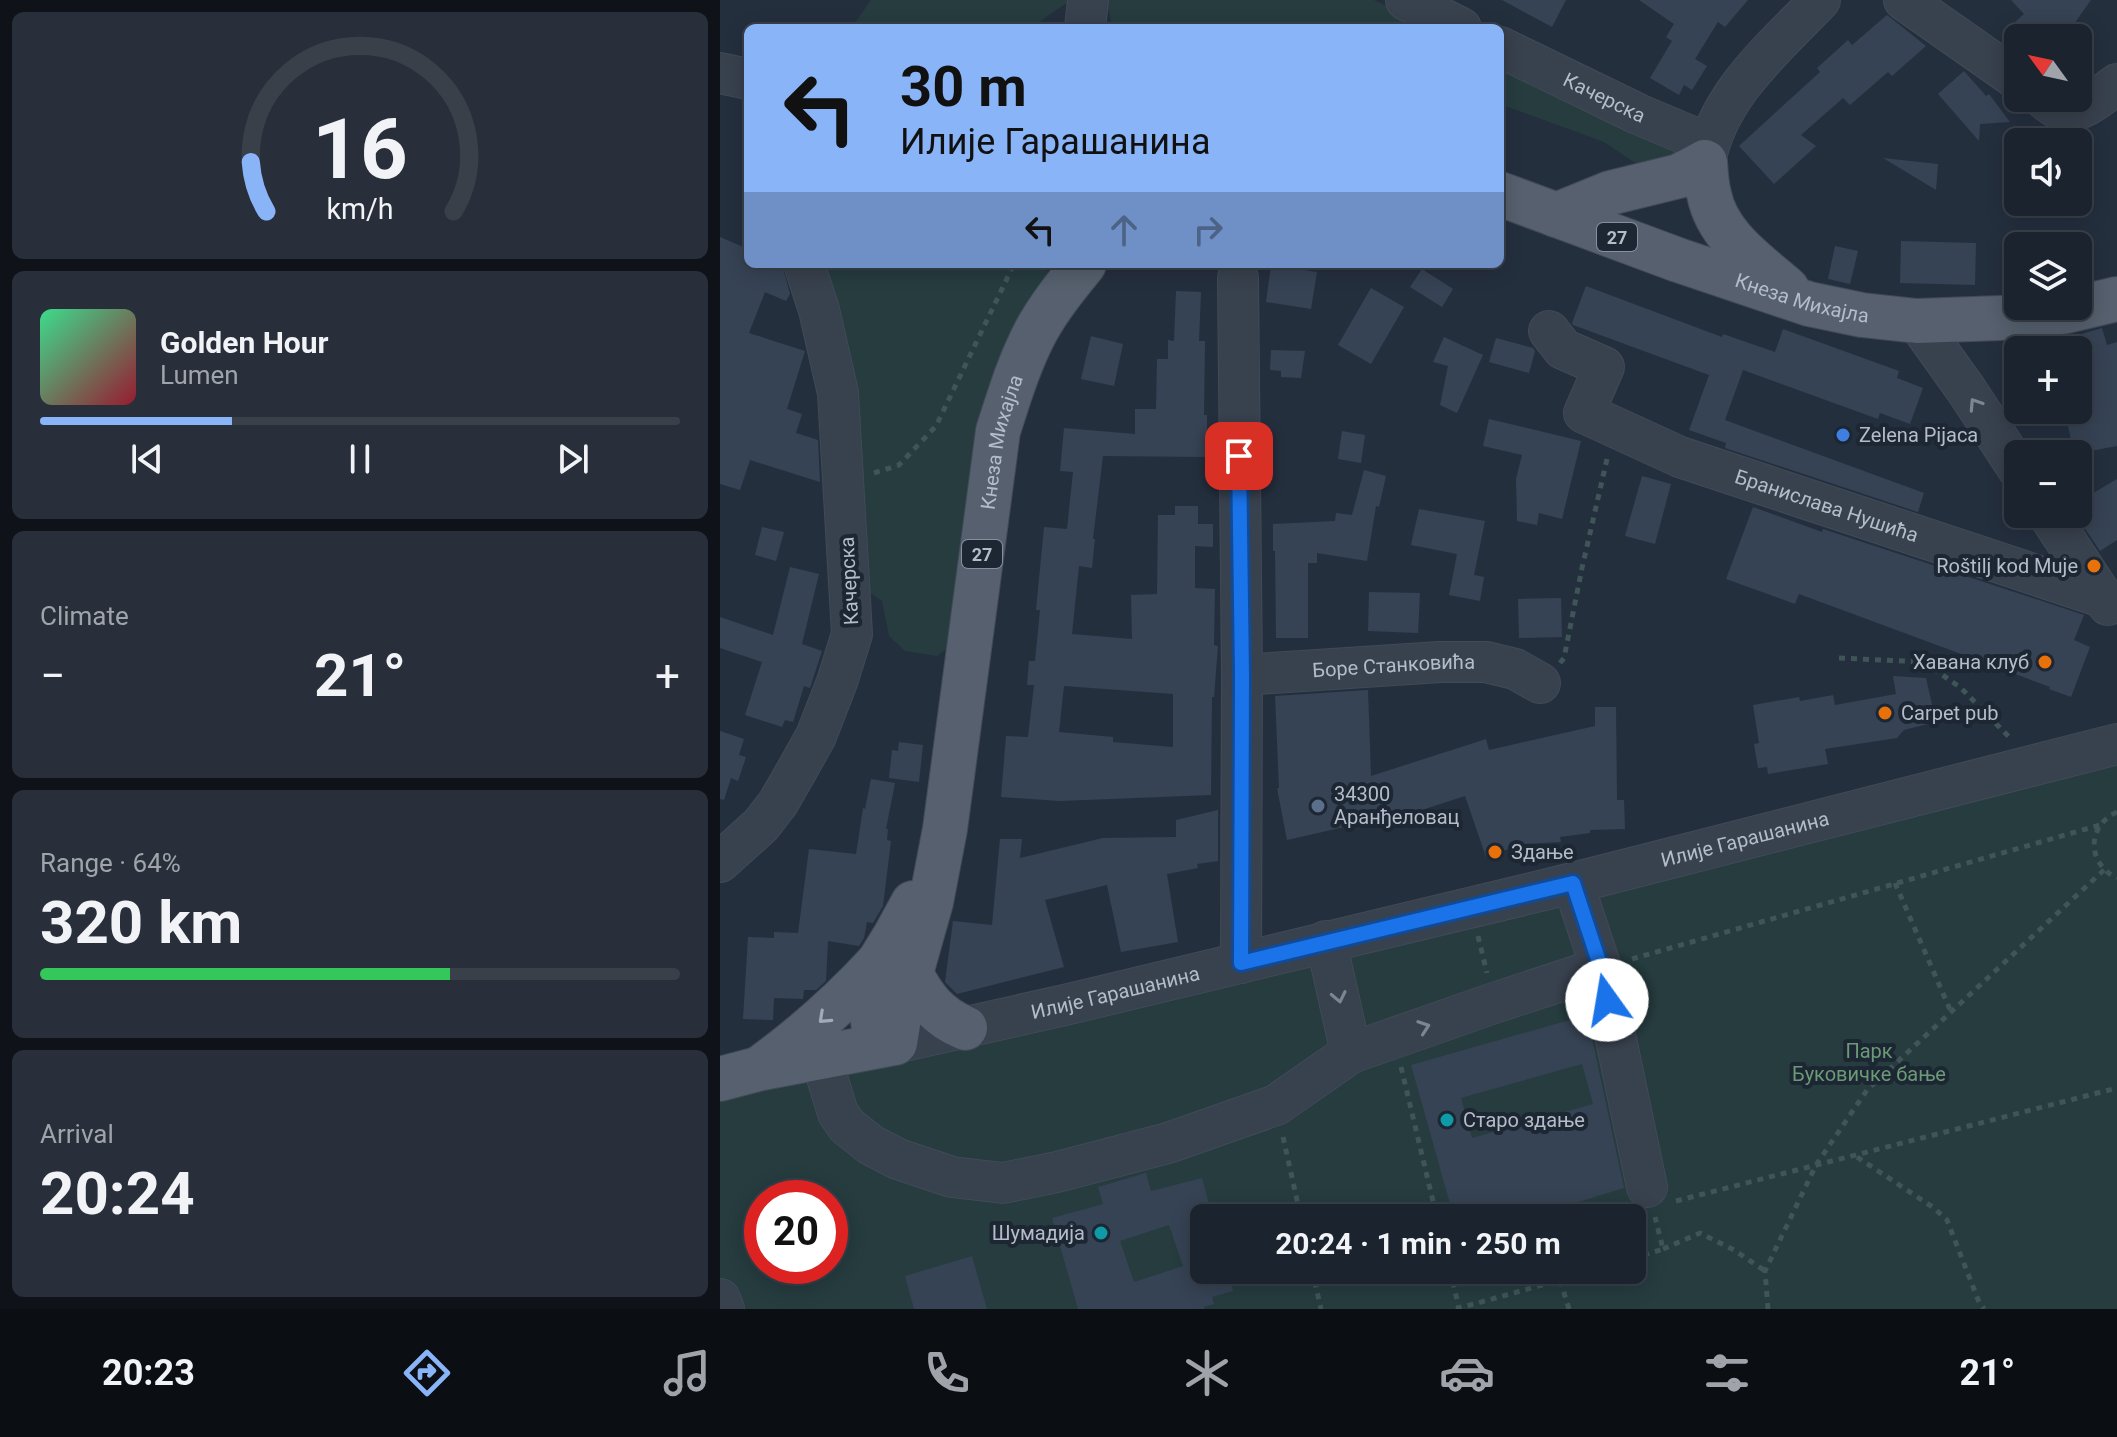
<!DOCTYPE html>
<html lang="en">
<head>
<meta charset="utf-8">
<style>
	body { margin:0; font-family:Roboto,sans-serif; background:#282f3a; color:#f1f3f6; height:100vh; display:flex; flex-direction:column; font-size:30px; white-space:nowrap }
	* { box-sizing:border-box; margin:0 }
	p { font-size:26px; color:#a0a4aa }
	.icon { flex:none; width:44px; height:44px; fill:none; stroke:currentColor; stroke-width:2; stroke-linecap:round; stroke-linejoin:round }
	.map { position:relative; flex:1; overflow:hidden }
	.details { display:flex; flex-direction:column; gap:12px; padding:12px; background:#0f1319; width:720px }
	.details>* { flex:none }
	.top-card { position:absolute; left:24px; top:24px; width:760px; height:244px; border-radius:12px; box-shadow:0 4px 20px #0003,0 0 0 2px #39404a; background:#8ab4f8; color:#111; overflow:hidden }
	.needle { width:52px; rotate:303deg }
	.controls { position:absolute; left:1284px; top:24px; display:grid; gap:16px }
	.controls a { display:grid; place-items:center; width:88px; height:88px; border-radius:12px; background:#1b232e; box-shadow:0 4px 20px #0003,0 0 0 2px #39404a; font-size:40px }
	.speed { position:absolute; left:24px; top:1180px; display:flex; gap:16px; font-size:40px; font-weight:700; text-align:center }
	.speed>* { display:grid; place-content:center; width:104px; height:104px; border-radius:50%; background:#1b232e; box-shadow:0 4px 20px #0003,0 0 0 2px #39404a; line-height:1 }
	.speed .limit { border:12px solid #d22; background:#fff; color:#111 }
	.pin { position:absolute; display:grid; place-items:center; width:68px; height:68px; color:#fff; margin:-34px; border-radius:16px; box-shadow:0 4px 12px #0006 }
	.me { position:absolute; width:88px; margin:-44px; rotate:347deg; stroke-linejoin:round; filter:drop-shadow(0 0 6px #0008) }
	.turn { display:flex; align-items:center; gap:28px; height:168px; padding:0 24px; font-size:36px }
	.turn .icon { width:104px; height:104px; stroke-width:2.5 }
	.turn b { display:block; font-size:56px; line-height:68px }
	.lanes { display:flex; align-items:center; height:76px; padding:0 24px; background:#0003; justify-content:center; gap:40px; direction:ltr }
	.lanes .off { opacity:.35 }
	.big { font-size:60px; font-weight:700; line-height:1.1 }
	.details .widget { flex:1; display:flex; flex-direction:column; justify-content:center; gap:12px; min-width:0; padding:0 28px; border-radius:12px; background:#282f3a }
	.details .dial { align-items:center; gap:0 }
	.dial svg { height:208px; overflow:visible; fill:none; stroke:#39404a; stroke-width:7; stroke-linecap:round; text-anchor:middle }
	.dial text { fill:#f1f3f6; stroke:none }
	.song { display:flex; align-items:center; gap:24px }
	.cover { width:96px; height:96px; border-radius:12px; background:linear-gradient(135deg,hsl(150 70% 55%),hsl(350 70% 35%)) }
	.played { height:8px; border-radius:4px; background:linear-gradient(90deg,#8ab4f8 30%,#39404a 30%) }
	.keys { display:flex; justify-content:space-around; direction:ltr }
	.heat { display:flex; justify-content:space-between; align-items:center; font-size:44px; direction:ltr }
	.charge { height:12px; border-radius:6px; background:linear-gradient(90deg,#34c759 64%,#39404a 0) }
	.trip { position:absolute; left:470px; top:1204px; width:456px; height:80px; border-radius:12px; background:#1b232e; box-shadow:0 4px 20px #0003,0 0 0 2px #39404a; font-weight:700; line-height:80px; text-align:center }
	.tabs { display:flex; height:128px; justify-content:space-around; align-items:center; background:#0b0e12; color:#a0a4aa }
	.tabs .icon { width:56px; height:56px }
	.tabs .active { color:#8ab4f8 }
	.tabs b { font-size:36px; color:#f1f3f6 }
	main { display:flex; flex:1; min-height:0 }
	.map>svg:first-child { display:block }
	.green { fill:#263c3f; fill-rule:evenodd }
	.building { fill:#364354; fill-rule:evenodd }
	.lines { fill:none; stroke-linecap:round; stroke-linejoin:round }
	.minor-casing { stroke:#414a57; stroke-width:42 }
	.major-casing { stroke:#414a57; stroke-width:46 }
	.path { stroke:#3f5557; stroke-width:5; stroke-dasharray:6 6; stroke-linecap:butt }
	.minor { stroke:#38414e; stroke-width:40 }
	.major { stroke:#56606e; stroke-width:44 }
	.oneway { stroke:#7c8592 }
	.oneway2 { stroke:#a1aab7 }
	.route-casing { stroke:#114b97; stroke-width:20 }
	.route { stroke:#1a73e8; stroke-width:14 }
	.shop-dot { fill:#3f7fe0; stroke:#1d2633; stroke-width:3 }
	.food-dot { fill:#e8710a; stroke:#1d2633; stroke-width:3 }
	.service-dot { fill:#5c6f8a; stroke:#1d2633; stroke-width:3 }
	.culture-dot { fill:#0f9aa8; stroke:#1d2633; stroke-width:3 }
	.labels { text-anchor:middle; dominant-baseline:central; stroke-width:8; stroke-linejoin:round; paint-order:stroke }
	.shield { fill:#1d2633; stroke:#878f9c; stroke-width:2 }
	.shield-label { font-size:18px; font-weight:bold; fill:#b4bcc9 }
	.street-label { font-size:20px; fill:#b4bcc9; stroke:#1d2633 }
	.poi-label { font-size:20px; fill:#b4bcc9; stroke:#1d2633; text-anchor:start }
	.park-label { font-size:20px; fill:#6b9a76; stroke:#1d2633 }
</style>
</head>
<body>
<main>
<section class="details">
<div class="widget dial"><svg viewBox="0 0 100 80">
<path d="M14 69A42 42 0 1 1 86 69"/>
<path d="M14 69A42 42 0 0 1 8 50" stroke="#8ab4f8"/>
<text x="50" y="56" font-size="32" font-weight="700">16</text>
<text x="50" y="72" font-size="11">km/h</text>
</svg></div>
<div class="widget">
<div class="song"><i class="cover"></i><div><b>Golden Hour</b><p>Lumen</p></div></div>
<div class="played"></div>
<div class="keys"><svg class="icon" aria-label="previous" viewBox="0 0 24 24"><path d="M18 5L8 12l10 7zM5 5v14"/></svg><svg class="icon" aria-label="pause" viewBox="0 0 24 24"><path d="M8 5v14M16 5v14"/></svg><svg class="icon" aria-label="next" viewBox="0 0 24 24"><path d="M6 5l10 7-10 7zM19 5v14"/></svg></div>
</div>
<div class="widget"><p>Climate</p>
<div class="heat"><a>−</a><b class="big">21°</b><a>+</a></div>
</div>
<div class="widget"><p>Range · 64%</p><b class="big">320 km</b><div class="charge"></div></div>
<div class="widget"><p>Arrival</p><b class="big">20:24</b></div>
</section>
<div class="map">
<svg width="1397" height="1309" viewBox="0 0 1397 1309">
	<rect width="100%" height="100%" fill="#242f3e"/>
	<g class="green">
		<path d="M151,0H353C336,8 325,20 309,28H131Z"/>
		<path d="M386,0H654L712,28H393Z"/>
		<path d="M780,61L960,152L930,168L914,162L884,142L780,104Z"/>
		<path d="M93,264H315L331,273L228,648L217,656L185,651L169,636L162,601L140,586Z"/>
		<path d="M1397,745V1309H6L0,1294V1077ZM42,1198H110V1266H42ZM484,1218H912V1270H484Z"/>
	</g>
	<g class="building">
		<path d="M782,0H846L832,27Z"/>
		<path d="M919,0H1028L1005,27L998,22L975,59L987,66L972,90L964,85L959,95L930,78L952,41L946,37L954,24Z"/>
		<path d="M1291,0H1371L1344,38H1307L1295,22L1304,14Z"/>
		<path d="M1167,15L1206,46L1172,76L1168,72L1130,105L1123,98L1081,135L1096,146L1054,184L1019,146L1100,72L1097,68L1128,40L1132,45Z"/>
		<path d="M1244,71L1266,96L1269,94L1290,122L1260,124L1259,141L1218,94Z"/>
		<path d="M1163,158L1218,164L1216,190Z"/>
		<path d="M0,237L28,249V264H62L70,294L66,301L45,292L29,333L85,351L67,409L82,414L76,433L98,440L100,482L30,460L20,490L0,484Z"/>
		<path d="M1181,241L1256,243L1255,285L1180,283Z"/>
		<path d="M1115,246L1138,251L1130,284L1108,279Z"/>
		<path d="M551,265L597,272L591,309L546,302Z"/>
		<path d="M702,269L733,289L722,307L690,287Z"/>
		<path d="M866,286L1002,337L1003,334L1055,352L1063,329L1179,371L1177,378L1203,388L1190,424L1160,413L1158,419L1023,370L1005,420L1204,493L1198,512L1005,448L1006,443L969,430L989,375L853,325L852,323Z"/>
		<path d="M651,288L684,307L651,364L618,345Z"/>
		<path d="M456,291L481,292L479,341H485L484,415H487V457L383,456L373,539H375L372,568L359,566L352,634L412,639L411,595L437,594L438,515H455V506H478V524H493V547L475,546V588L495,589L494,645L498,646L494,697H492L491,795L340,801L281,797L286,736L308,737L314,685H307L309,661H315L320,610H316L324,527L347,529L353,472L340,471L344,428L415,434V409H436L437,359H448V340L454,341ZM344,686L453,694V747L393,742V737L339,732Z"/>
		<path d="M1382,328L1387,345L1397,342V446L1360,453L1358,443L1352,445L1346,416L1358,413V350H1352L1350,344L1358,342V335Z"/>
		<path d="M371,336L403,344L394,386L361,379Z"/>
		<path d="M724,337L763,355L737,413L720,405L728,366L713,362Z"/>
		<path d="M776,338L813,348L815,351L809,373L769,362Z"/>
		<path d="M551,350L585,351L581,378L561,377V371L550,370Z"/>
		<path d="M769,419L861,441L842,519L819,513L817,525L797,521L796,479L802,455L763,446Z"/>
		<path d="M622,431L645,435L641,463L618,459Z"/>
		<path d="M644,470L666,476L659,507L656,506L647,561L597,553V563H588V638H556L555,551H553V524L615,521L616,513L632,515Z"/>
		<path d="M922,476L951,484L935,544L905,536Z"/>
		<path d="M1397,479V540L1380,551L1358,518V502Z"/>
		<path d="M1033,507L1102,532L1103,529L1364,615L1354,640L1370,647L1351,697L1329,689L1330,687L1079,594L1075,604L1006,579Z"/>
		<path d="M699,509L765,521L754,575L764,577L760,601L729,595L737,554L691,545Z"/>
		<path d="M42,527L64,532L56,561L35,555Z"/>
		<path d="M70,567L99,574L82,644L102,651L90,688L84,686L73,722L65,720L62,727L25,715L42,662L0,648V617L53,635Z"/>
		<path d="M649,592L700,593L698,633L648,631Z"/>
		<path d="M841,598L842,637L799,638L798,599Z"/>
		<path d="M1173,676L1206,678L1216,722L1184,730L1177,738L1105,749L1108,764L1048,774L1047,767L1038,768L1034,744L1039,743L1033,705L1079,697L1080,701L1113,695L1115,705L1176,694Z"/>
		<path d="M648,690L651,776L766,739L769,750L875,726V707H896L897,800H904L905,829L870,830V833L840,837L841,842L802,844L766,857L745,796L674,819L673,816L567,840L557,788H559L555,696Z"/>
		<path d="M0,731L24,739L19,755L26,757L18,781L11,778L4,800L0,799Z"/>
		<path d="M179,742L203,745L199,782L169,778L172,750L178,751Z"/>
		<path d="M151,779L175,783L166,829H168L167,840L171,841L163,906L153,923L147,922L144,938L139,946L108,941L106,981L96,990H84L83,999L54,998L53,1020L23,1019L28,937L54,938V932L78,933L89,849L136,854L143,808L145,809Z"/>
		<path d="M498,810V861L477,864L478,868L447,874L458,942L401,952L387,885L325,900L344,967L237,994L225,982L233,921L272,925L280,839H302L300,858L383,838L456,837V820Z"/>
		<path d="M867,1015L904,1188L855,1203L859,1218H734L691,1065ZM862,1064L873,1104L752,1138L741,1098Z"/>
		<path d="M426,1173L431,1191L482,1178L493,1218H484V1270H508L513,1291L492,1297L494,1304L484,1307V1309H358L332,1218L383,1204L378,1187ZM449,1225L463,1266L414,1282L400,1241Z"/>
		<path d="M252,1256L267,1309H194L185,1276Z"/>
	</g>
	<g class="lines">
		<defs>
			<g id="minor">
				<path d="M686,0L741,28"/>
				<path d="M1184,0L1298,80"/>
				<path d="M365,28L368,0"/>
				<path id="s1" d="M780,47L918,114L989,144"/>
				<path d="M0,73L28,79"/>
				<path d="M1323,98C1330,103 1337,110 1345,111C1364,112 1383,94 1397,84"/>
				<path d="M985,162C998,94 1054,48 1100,0"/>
				<path d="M518,278L522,675L521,963"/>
				<path d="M1197,321L1247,391L1298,469"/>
				<path id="s2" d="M829,331L843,349L884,367L864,413L960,457L1382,597"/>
				<path d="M1328,514L1388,605"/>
				<path id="s3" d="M522,675L720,662H766L795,669L820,683"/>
				<path d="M0,862L41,825L58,803L77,770L96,736L117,682L132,634L118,393L99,310L84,264"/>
				<path d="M853,883L881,968L927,1187"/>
				<path d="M606,941L631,1053"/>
				<path id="s4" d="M175,1043L349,1004L853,883L1397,744"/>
				<path d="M101,1058L118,1113L127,1126L151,1145L178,1159L232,1177L283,1183L337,1172L448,1143L556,1105L631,1053L774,1003L881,968"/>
				<path d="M0,1299L4,1309"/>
			</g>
			<g id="major">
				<path id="s5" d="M780,194L958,260L1089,304L1142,315L1197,321L1308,317L1346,311L1397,299"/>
				<path d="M836,215L890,193L959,176L985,162C986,172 986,183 989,194C997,236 1036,262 1067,289"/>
				<path d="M191,974C204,999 218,1017 245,1028"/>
				<path d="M156,1046L151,1005L159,962L175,936L193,903"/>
				<path d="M44,1065C88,1033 122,1002 159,962"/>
				<path id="s6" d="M0,1079L38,1069L175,1043L180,1012L211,902L225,829L278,431C289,397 299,363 316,331C329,307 347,285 364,264"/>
			</g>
		</defs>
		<use href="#minor" class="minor-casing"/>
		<use href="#major" class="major-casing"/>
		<g class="path">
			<path d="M154,473L179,465L216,426L294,264"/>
			<path d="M1119,658L1204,662L1241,688L1290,738"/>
			<path d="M840,663L844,658L862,568L887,459"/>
			<path d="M1397,812C1366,826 1367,864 1397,878"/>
			<path d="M1175,883L1231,1012"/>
			<path d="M758,936L767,973"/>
			<path d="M912,959L1380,825"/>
			<path d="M681,1067L717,1218"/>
			<path d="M563,1137L581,1218"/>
			<path d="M1137,1157L1214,1208L1227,1220L1259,1302L1264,1309"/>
			<path d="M956,1201L1397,1088"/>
			<path d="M943,1249L980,1233L1014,1250L1045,1271"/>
			<path d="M912,1259L943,1249L935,1217"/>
			<path d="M592,1270L601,1309"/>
			<path d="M730,1270L739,1308"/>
			<path d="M736,1309L840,1280"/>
			<path d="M849,1309L840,1280L874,1270"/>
			<path d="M1048,1309L1045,1271L1096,1165L1147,1090L1384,870"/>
		</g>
		<use href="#minor" class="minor"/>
		<use href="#major" class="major"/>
	</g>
	<defs><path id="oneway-chevron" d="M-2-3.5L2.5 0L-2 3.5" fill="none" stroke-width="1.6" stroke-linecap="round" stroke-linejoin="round" transform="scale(2)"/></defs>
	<g class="oneway">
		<use href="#oneway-chevron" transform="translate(1255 404) rotate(-123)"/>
		<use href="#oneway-chevron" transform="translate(619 997) rotate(78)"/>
		<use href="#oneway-chevron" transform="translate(704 1027) rotate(-19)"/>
	</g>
	<use class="oneway2" href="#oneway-chevron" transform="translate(104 1018) rotate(137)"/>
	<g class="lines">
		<defs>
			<path id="route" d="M519,456L522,675L521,963L853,883L881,968L887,1000"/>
		</defs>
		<use href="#route" class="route-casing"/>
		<use href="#route" class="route"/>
	</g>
	<circle class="shop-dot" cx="1123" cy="435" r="8"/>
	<g class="food-dot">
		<circle cx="1374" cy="566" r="8"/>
		<circle cx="1325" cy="662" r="8"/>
		<circle cx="1165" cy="713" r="8"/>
		<circle cx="775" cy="852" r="8"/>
	</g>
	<circle class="service-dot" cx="598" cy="806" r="8"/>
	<g class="culture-dot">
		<circle cx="727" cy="1120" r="8"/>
		<circle cx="381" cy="1233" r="8"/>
	</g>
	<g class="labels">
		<g class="shield">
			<rect x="877" y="223" width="40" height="28" rx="6"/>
			<rect x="242" y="540" width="40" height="28" rx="6"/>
		</g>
		<g class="shield-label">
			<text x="897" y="237">27</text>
			<text x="262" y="554">27</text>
		</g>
		<g class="street-label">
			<text stroke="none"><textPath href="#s1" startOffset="116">Качерска</textPath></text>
			<text stroke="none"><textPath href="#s5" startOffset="320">Кнеза Михајла</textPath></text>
			<text stroke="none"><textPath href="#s6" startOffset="790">Кнеза Михајла</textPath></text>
			<text stroke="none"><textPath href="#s2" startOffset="378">Бранислава Нушића</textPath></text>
			<text transform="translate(129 581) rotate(-93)">Качерска</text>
			<text stroke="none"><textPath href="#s3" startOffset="152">Боре Станковића</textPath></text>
			<text stroke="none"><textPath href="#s4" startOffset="874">Илије Гарашанина</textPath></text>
			<text stroke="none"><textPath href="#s4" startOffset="226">Илије Гарашанина</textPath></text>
		</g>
		<g class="poi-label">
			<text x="1139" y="435">Zelena Pijaca</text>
			<text x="1358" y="566" text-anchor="end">Roštilj kod Muje</text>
			<text x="1309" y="662" text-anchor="end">Хавана клуб</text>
			<text x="1181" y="713">Carpet pub</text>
			<text x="614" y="794">34300<tspan x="614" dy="23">Аранђеловац</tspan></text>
			<text x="791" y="852">Здање</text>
			<text x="743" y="1120">Старо здање</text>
			<text x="365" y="1233" text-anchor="end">Шумадија</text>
		</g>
		<g class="park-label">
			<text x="1149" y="1051">Парк<tspan x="1149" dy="23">Буковичке бање</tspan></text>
		</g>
	</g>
</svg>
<div class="controls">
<a><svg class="needle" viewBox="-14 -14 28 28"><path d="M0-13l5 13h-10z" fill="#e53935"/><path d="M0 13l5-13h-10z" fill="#a0a4aa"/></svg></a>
<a><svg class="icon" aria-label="sound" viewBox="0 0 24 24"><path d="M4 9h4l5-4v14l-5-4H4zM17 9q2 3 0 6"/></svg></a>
<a><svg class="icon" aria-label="layers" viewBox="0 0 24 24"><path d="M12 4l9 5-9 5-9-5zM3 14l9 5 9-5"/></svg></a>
<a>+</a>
<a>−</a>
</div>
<div class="speed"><div class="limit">20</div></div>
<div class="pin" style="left:519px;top:456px;background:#d93025"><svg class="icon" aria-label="arrive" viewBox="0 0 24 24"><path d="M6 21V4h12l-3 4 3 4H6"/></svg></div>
<svg class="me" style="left:887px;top:1000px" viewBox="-20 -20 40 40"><circle r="19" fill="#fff"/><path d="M0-13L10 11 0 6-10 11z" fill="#1a73e8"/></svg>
<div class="trip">20:24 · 1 min · 250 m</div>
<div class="top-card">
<div class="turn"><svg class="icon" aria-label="left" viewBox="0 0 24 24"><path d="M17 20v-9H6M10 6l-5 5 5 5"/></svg><div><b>30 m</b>Илије Гарашанина</div></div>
<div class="lanes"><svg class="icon" aria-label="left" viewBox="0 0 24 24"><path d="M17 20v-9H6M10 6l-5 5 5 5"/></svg><svg class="icon off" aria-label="ahead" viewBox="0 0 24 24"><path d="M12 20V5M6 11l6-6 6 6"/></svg><svg class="icon off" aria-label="right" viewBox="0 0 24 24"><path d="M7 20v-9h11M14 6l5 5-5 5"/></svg></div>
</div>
</div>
</main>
<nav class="tabs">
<b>20:23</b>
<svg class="icon active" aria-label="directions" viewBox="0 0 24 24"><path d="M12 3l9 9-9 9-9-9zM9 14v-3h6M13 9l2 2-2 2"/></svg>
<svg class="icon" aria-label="music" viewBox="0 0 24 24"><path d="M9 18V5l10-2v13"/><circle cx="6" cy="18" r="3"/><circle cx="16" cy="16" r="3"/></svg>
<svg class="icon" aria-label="phone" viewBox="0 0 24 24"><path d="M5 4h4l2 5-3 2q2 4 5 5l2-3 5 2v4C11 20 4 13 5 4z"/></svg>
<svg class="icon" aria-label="climate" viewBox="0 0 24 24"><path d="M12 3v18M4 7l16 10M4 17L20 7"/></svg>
<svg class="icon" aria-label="car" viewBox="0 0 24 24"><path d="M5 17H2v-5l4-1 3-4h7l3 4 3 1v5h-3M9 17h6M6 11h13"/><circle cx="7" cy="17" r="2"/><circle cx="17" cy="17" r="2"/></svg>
<svg class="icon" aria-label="filters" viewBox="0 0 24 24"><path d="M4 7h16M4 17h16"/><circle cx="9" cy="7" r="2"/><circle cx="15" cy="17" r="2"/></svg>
<b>21°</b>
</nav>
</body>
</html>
